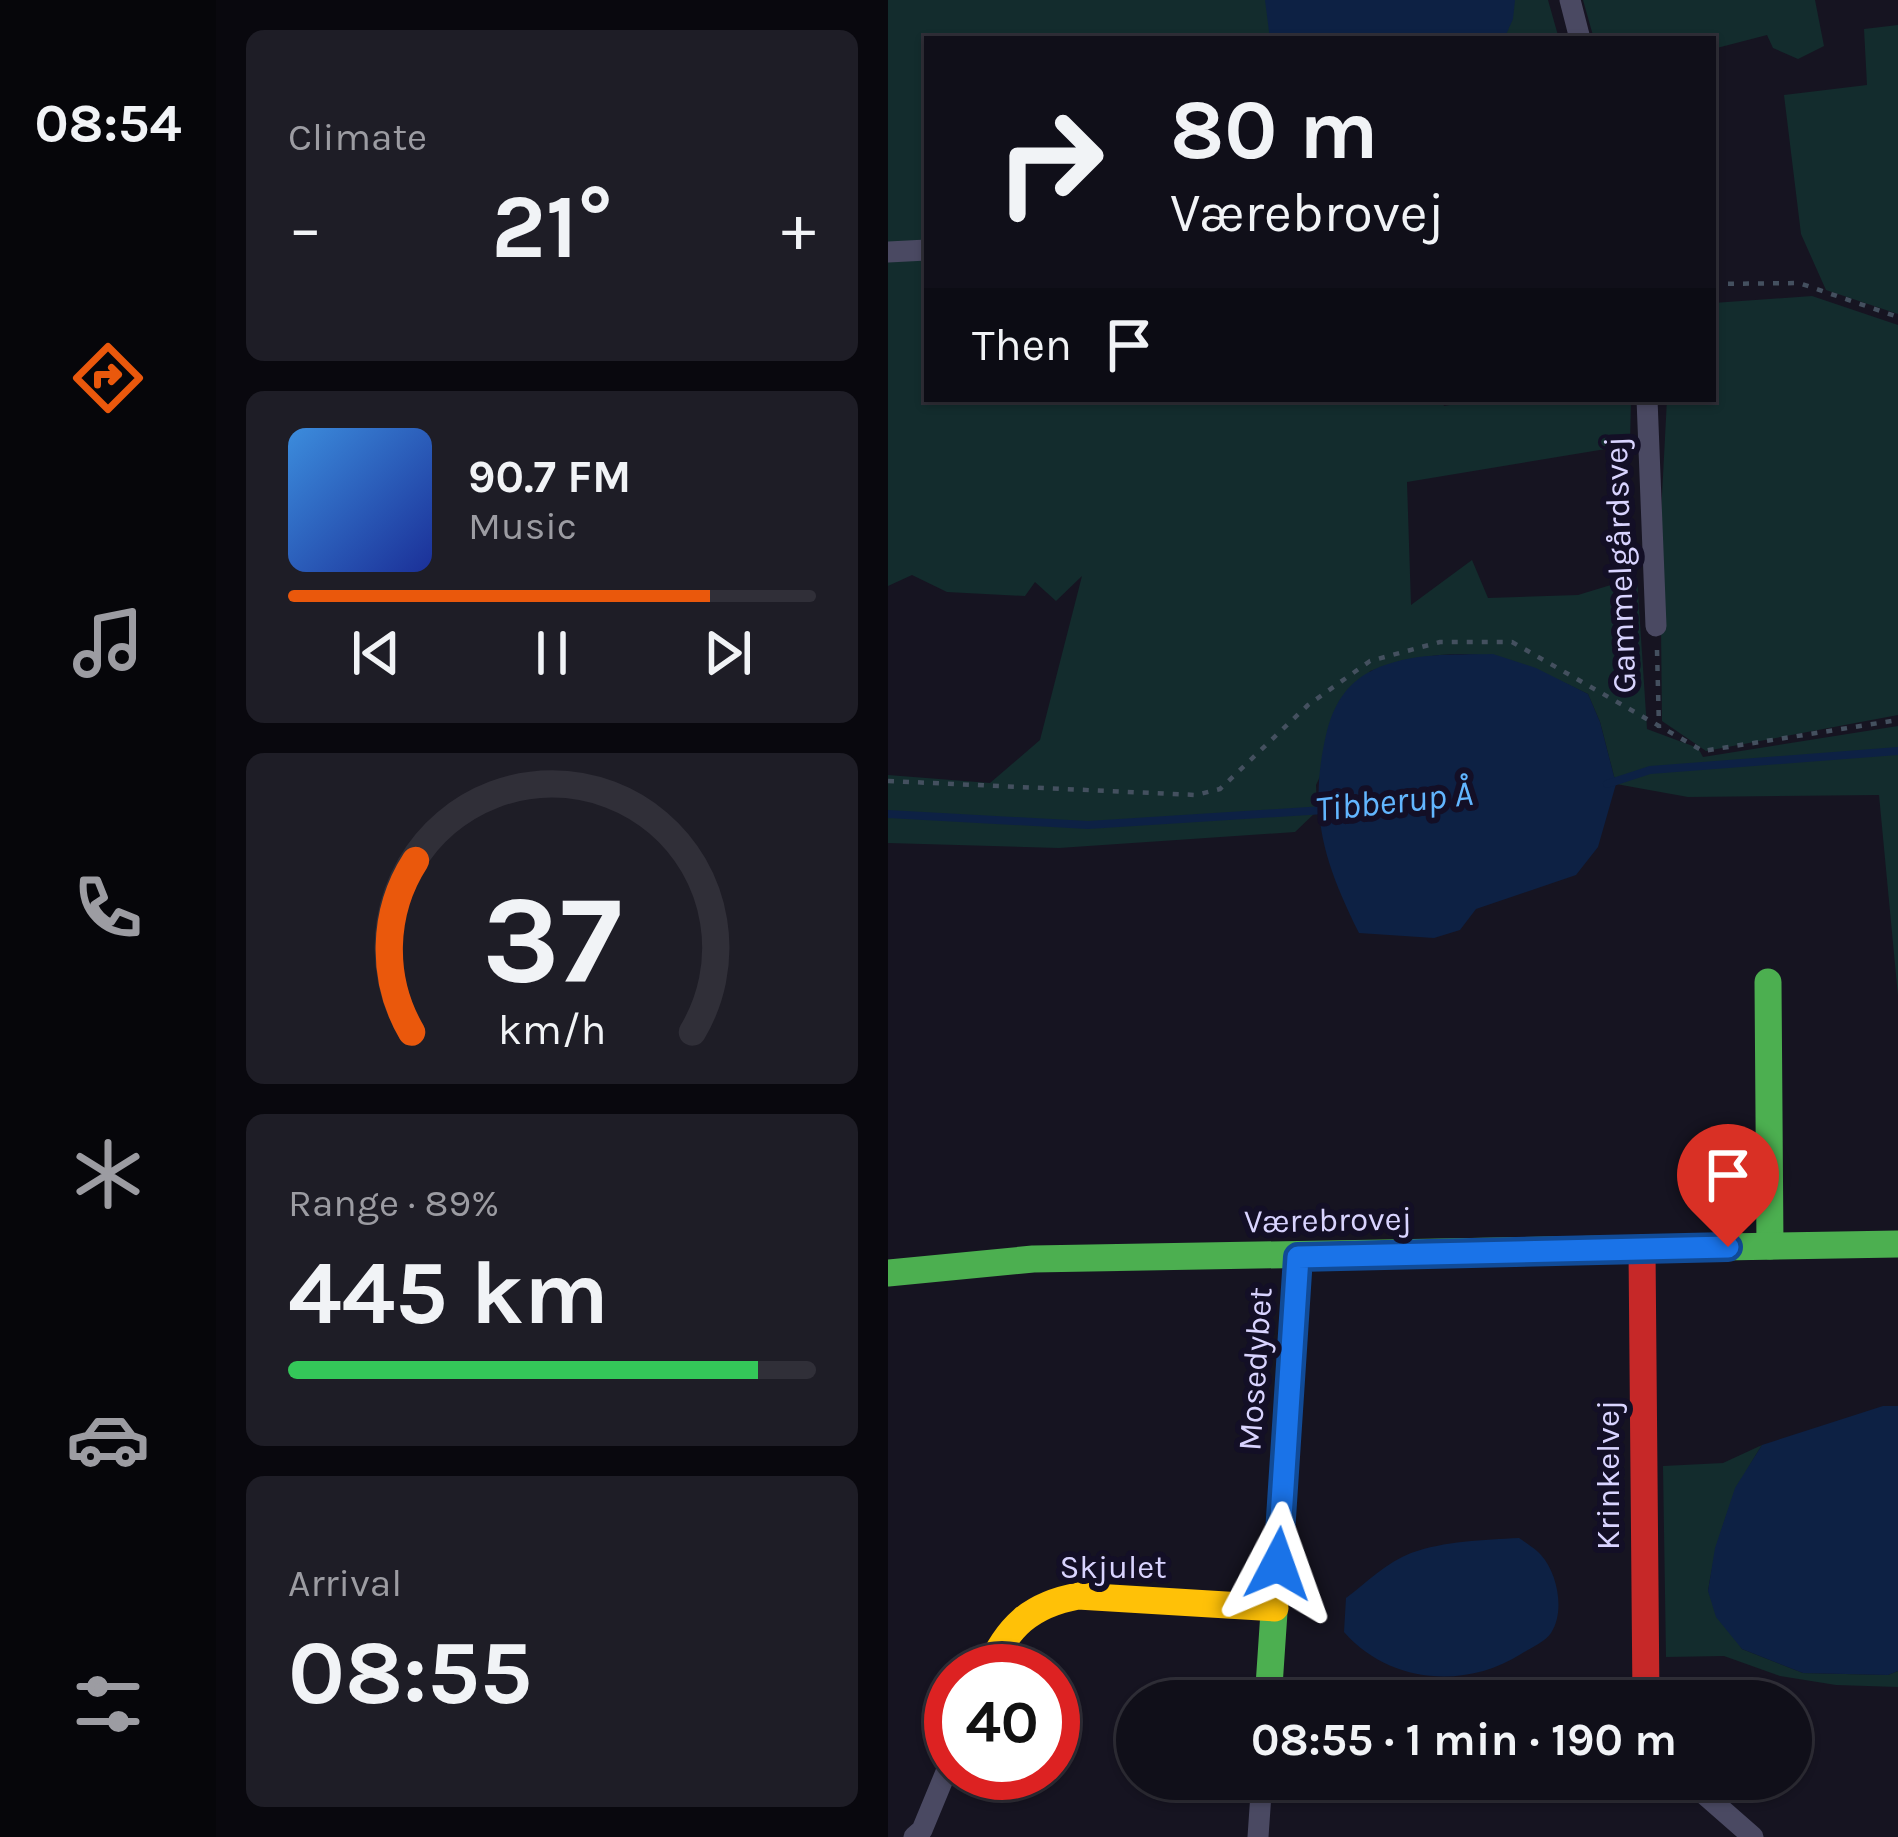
<!DOCTYPE html>
<html lang="en">
<head>
<meta charset="utf-8">
<style>
	body { margin:0; font-family:Karla,sans-serif; background:#1e1d26; color:#f1f3f6; height:100vh; display:flex; flex-direction:column; font-size:45px; white-space:nowrap }
	* { box-sizing:border-box; margin:0 }
	p { font-size:39px; color:#9c9ca2 }
	.icon { flex:none; width:66px; height:66px; fill:none; stroke:currentColor; stroke-width:2; stroke-linecap:round; stroke-linejoin:round }
	.map { position:relative; flex:1; overflow:hidden }
	.side { display:flex; flex-direction:column; gap:30px; padding:30px; background:#09080e; width:672px }
	.side>* { flex:none }
	.guide { position:absolute; left:36px; top:36px; width:792px; height:366px; border-radius:0px; box-shadow:0 3px 9px #0004,0 0 0 3px #302f38; background:#100f19; color:#f1f3f6; overflow:hidden }
	.speed { position:absolute; left:36px; top:1644px; display:flex; gap:24px; font-size:60px; font-weight:700; text-align:center }
	.speed>* { display:grid; place-content:center; width:156px; height:156px; border-radius:50%; background:#100f19; box-shadow:0 3px 9px #0004,0 0 0 3px #302f38; line-height:1 }
	.speed .limit { border:18px solid #d22; background:#fff; color:#111 }
	.pin { position:absolute; display:grid; place-items:center; width:102px; height:102px; color:#fff; margin:-123px -51px; border-radius:50% 50% 50% 0; rotate:-45deg; box-shadow:0 0 12px #0007 }
	.pin .icon { rotate:45deg }
	.me { position:absolute; width:132px; margin:-66px; rotate:4deg; stroke-linejoin:round; filter:drop-shadow(0 0 9px #0008) }
	.turn { display:flex; align-items:center; gap:42px; height:252px; padding:0 48px; font-size:54px }
	.turn .icon { width:156px; height:156px; stroke-width:2.5 }
	.turn b { display:block; font-size:84px; line-height:102px }
	.then { display:flex; align-items:center; height:114px; padding:0 48px; background:#0003; gap:24px; font-size:45px }
	.big { font-size:90px; font-weight:700; line-height:1.1 }
	.side .card { flex:1; display:flex; flex-direction:column; justify-content:center; gap:18px; min-width:0; padding:0 42px; border-radius:18px; background:#1e1d26 }
	.side .dial { align-items:center; gap:0 }
	.dial svg { height:312px; overflow:visible; fill:none; stroke:#302f38; stroke-width:7; stroke-linecap:round; text-anchor:middle }
	.dial text { fill:#f1f3f6; stroke:none }
	.song { display:flex; align-items:center; gap:36px }
	.cover { width:144px; height:144px; border-radius:18px; background:linear-gradient(135deg,hsl(210 70% 55%),hsl(230 70% 35%)) }
	.played { height:12px; border-radius:6px; background:linear-gradient(90deg,#ea580c 80%,#302f38 80%) }
	.keys { display:flex; justify-content:space-around; direction:ltr }
	.heat { display:flex; justify-content:space-between; align-items:center; font-size:66px; direction:ltr }
	.charge { height:18px; border-radius:9px; background:linear-gradient(90deg,#34c759 89%,#302f38 0) }
	.trip { position:absolute; left:228px; top:1680px; width:696px; height:120px; border-radius:60px; background:#100f19; box-shadow:0 3px 9px #0004,0 0 0 3px #302f38; font-weight:700; line-height:120px; text-align:center }
	main { display:flex; flex:1; min-height:0 }
	.tab-bar { display:flex; flex-direction:column; width:216px; justify-content:space-around; align-items:center; background:#06060a; color:#9c9ca2 }
	.tab-bar .icon { width:84px; height:84px }
	.tab-bar .active { color:#ea580c }
	.tab-bar b { font-size:54px; color:#f1f3f6 }
	.map>svg:first-child { display:block }
	.green { fill:#132c2d }
	.water { fill:#0d2144 }
	.lines { fill:none; stroke-linecap:round; stroke-linejoin:round }
	.stream { stroke:#0d2144; stroke-width:8 }
	.path { stroke:#44505f; stroke-width:4.5; stroke-dasharray:6 9; stroke-linecap:butt }
	.street { stroke:#4a4962; stroke-width:21 }
	.fast { stroke:#4caf50; stroke-width:27 }
	.slow { stroke:#ffc107; stroke-width:27 }
	.jam { stroke:#c62828; stroke-width:27 }
	.route-casing { stroke:#114b97; stroke-width:30 }
	.route { stroke:#1a73e8; stroke-width:21 }
	.labels { text-anchor:middle; dominant-baseline:central; stroke-width:12; stroke-linejoin:round; paint-order:stroke }
	.street-label { font-size:33px; fill:#d9d4ff; stroke:#130f26 }
	.water-label { font-size:36px; font-style:italic; fill:#62b6ff; stroke:#130f26 }
</style>
</head>
<body>
<main>
<nav class="tab-bar">
<b>08:54</b>
<svg class="icon active" aria-label="directions" viewBox="0 0 24 24"><path d="M12 3l9 9-9 9-9-9zM9 14v-3h6M13 9l2 2-2 2"/></svg>
<svg class="icon" aria-label="music" viewBox="0 0 24 24"><path d="M9 18V5l10-2v13"/><circle cx="6" cy="18" r="3"/><circle cx="16" cy="16" r="3"/></svg>
<svg class="icon" aria-label="phone" viewBox="0 0 24 24"><path d="M5 4h4l2 5-3 2q2 4 5 5l2-3 5 2v4C11 20 4 13 5 4z"/></svg>
<svg class="icon" aria-label="climate" viewBox="0 0 24 24"><path d="M12 3v18M4 7l16 10M4 17L20 7"/></svg>
<svg class="icon" aria-label="car" viewBox="0 0 24 24"><path d="M5 17H2v-5l4-1 3-4h7l3 4 3 1v5h-3M9 17h6M6 11h13"/><circle cx="7" cy="17" r="2"/><circle cx="17" cy="17" r="2"/></svg>
<svg class="icon" aria-label="filters" viewBox="0 0 24 24"><path d="M4 7h16M4 17h16"/><circle cx="9" cy="7" r="2"/><circle cx="15" cy="17" r="2"/></svg>
</nav>
<section class="side">
<div class="card"><p>Climate</p>
<div class="heat"><a>−</a><b class="big">21°</b><a>+</a></div>
</div>
<div class="card">
<div class="song"><i class="cover"></i><div><b>90.7 FM</b><p>Music</p></div></div>
<div class="played"></div>
<div class="keys"><svg class="icon" aria-label="previous" viewBox="0 0 24 24"><path d="M18 5L8 12l10 7zM5 5v14"/></svg><svg class="icon" aria-label="pause" viewBox="0 0 24 24"><path d="M8 5v14M16 5v14"/></svg><svg class="icon" aria-label="next" viewBox="0 0 24 24"><path d="M6 5l10 7-10 7zM19 5v14"/></svg></div>
</div>
<div class="card dial"><svg viewBox="0 0 100 80">
<path d="M14 69A42 42 0 1 1 86 69"/>
<path d="M14 69A42 42 0 0 1 15 25" stroke="#ea580c"/>
<text x="50" y="56" font-size="32" font-weight="700">37</text>
<text x="50" y="72" font-size="11">km/h</text>
</svg></div>
<div class="card"><p>Range · 89%</p><b class="big">445 km</b><div class="charge"></div></div>
<div class="card"><p>Arrival</p><b class="big">08:55</b></div>
</section>
<div class="map">
<svg width="1010" height="1837" viewBox="0 0 1010 1837">
	<rect width="100%" height="100%" fill="#161421"/>
	<g class="green">
		<path d="M0,0H660L671,39H39V399H554L556,406L595,399H743L742,445L519,482L523,605L584,560L600,598L690,595L749,577L759,729L810,748L815,757L1010,726V996L991,795L800,797L728,784L712,722L700,694C614,652 576,641 482,671L428,785L429,811L407,832L171,848L0,843V775L102,783L152,740L194,576L168,601L147,582L137,596L59,592L24,575L0,586Z"/>
		<path d="M695,0H927L936,46L910,59L885,48L879,35L825,49V39H706Z"/>
		<path d="M1010,25V314L938,290L913,234L896,95L979,85L976,29Z"/>
		<path d="M924,296L1010,325V715L818,751L774,721L772,534L779,399H825V303Z"/>
		<path d="M874,1445C842,1495 830,1532 820,1591L854,1649L915,1673L1000,1675L1010,1671V1687L948,1685L892,1676L836,1656L778,1657L775,1466L835,1463Z"/>
	</g>
	<g class="water">
		<path d="M377,0H627L625,19L616,39H382Z"/>
		<path d="M605,654L648,668L700,694L712,722L728,784L710,847L688,875L588,909L572,930L546,938L471,933C436,862 420,814 438,735C445,706 457,684 485,670C523,652 565,655 605,654Z"/>
		<path d="M995,1406H1010V1671L1000,1675L915,1673L854,1649L828,1617L820,1591L827,1548L847,1488L874,1445Z"/>
		<path d="M631,1538C638,1543 648,1549 653,1555C670,1574 677,1612 663,1633C657,1642 641,1649 633,1654C576,1690 501,1683 456,1632L458,1598C478,1583 499,1562 523,1553C556,1541 596,1540 631,1538Z"/>
	</g>
	<g class="lines">
		<g class="stream">
			<path d="M719,784L762,770L1010,751"/>
			<path d="M0,814L200,825L436,810"/>
		</g>
		<g class="path">
			<path d="M825,284L911,283L1010,317"/>
			<path d="M769,650L771,728"/>
			<path d="M0,781L308,795L332,789L420,705L482,661L552,642H624L815,751L1010,720"/>
		</g>
		<g class="street">
			<path d="M682,0L692,39"/>
			<path d="M0,252L39,250"/>
			<path d="M759,399L768,626"/>
			<path d="M799,1779L865,1837"/>
			<path d="M26,1837L34,1830L63,1760"/>
			<path d="M370,1837L374,1779"/>
		</g>
		<g class="fast">
			<path d="M880,982L882,1246"/>
			<path d="M0,1273L145,1259L1010,1244"/>
			<path d="M380,1701L410,1257"/>
		</g>
		<path class="slow" d="M100,1671C119,1627 142,1605 190,1596L387,1608"/>
		<path class="jam" d="M754,1249L758,1701"/>
	</g>
	<g class="lines">
		<defs>
			<path id="route" d="M390,1564L410,1257L840,1247"/>
		</defs>
		<use href="#route" class="route-casing"/>
		<use href="#route" class="route"/>
	</g>
	<g class="labels">
		<g class="street-label">
			<text transform="translate(732 565) rotate(-92)">Gammelgårdsvej</text>
			<text transform="translate(440 1220) rotate(-1)">Værebrovej</text>
			<text transform="translate(367 1369) rotate(-86)">Mosedybet</text>
			<text transform="translate(720 1475) rotate(-90)">Krinkelvej</text>
			<text x="225" y="1567">Skjulet</text>
		</g>
		<g class="water-label">
			<text transform="translate(506 801) rotate(-6)">Tibberup Å</text>
		</g>
	</g>
</svg>
<div class="speed"><div class="limit">40</div></div>
<div class="pin" style="left:840px;top:1247px;background:#d93025"><svg class="icon" aria-label="arrive" viewBox="0 0 24 24"><path d="M6 21V4h12l-3 4 3 4H6"/></svg></div>
<svg class="me" style="left:390px;top:1564px" viewBox="-20 -20 40 40"><path d="M0-17L14 15 0 8-14 15z" fill="#1a73e8" stroke="#fff" stroke-width="4"/></svg>
<div class="trip">08:55 · 1 min · 190 m</div>
<div class="guide">
<div class="turn"><svg class="icon" aria-label="right" viewBox="0 0 24 24"><path d="M7 20v-9h11M14 6l5 5-5 5"/></svg><div><b>80 m</b>Værebrovej</div></div>
<div class="then">Then<svg class="icon" aria-label="arrive" viewBox="0 0 24 24"><path d="M6 21V4h12l-3 4 3 4H6"/></svg></div>
</div>
</div>
</main>
</body>
</html>
